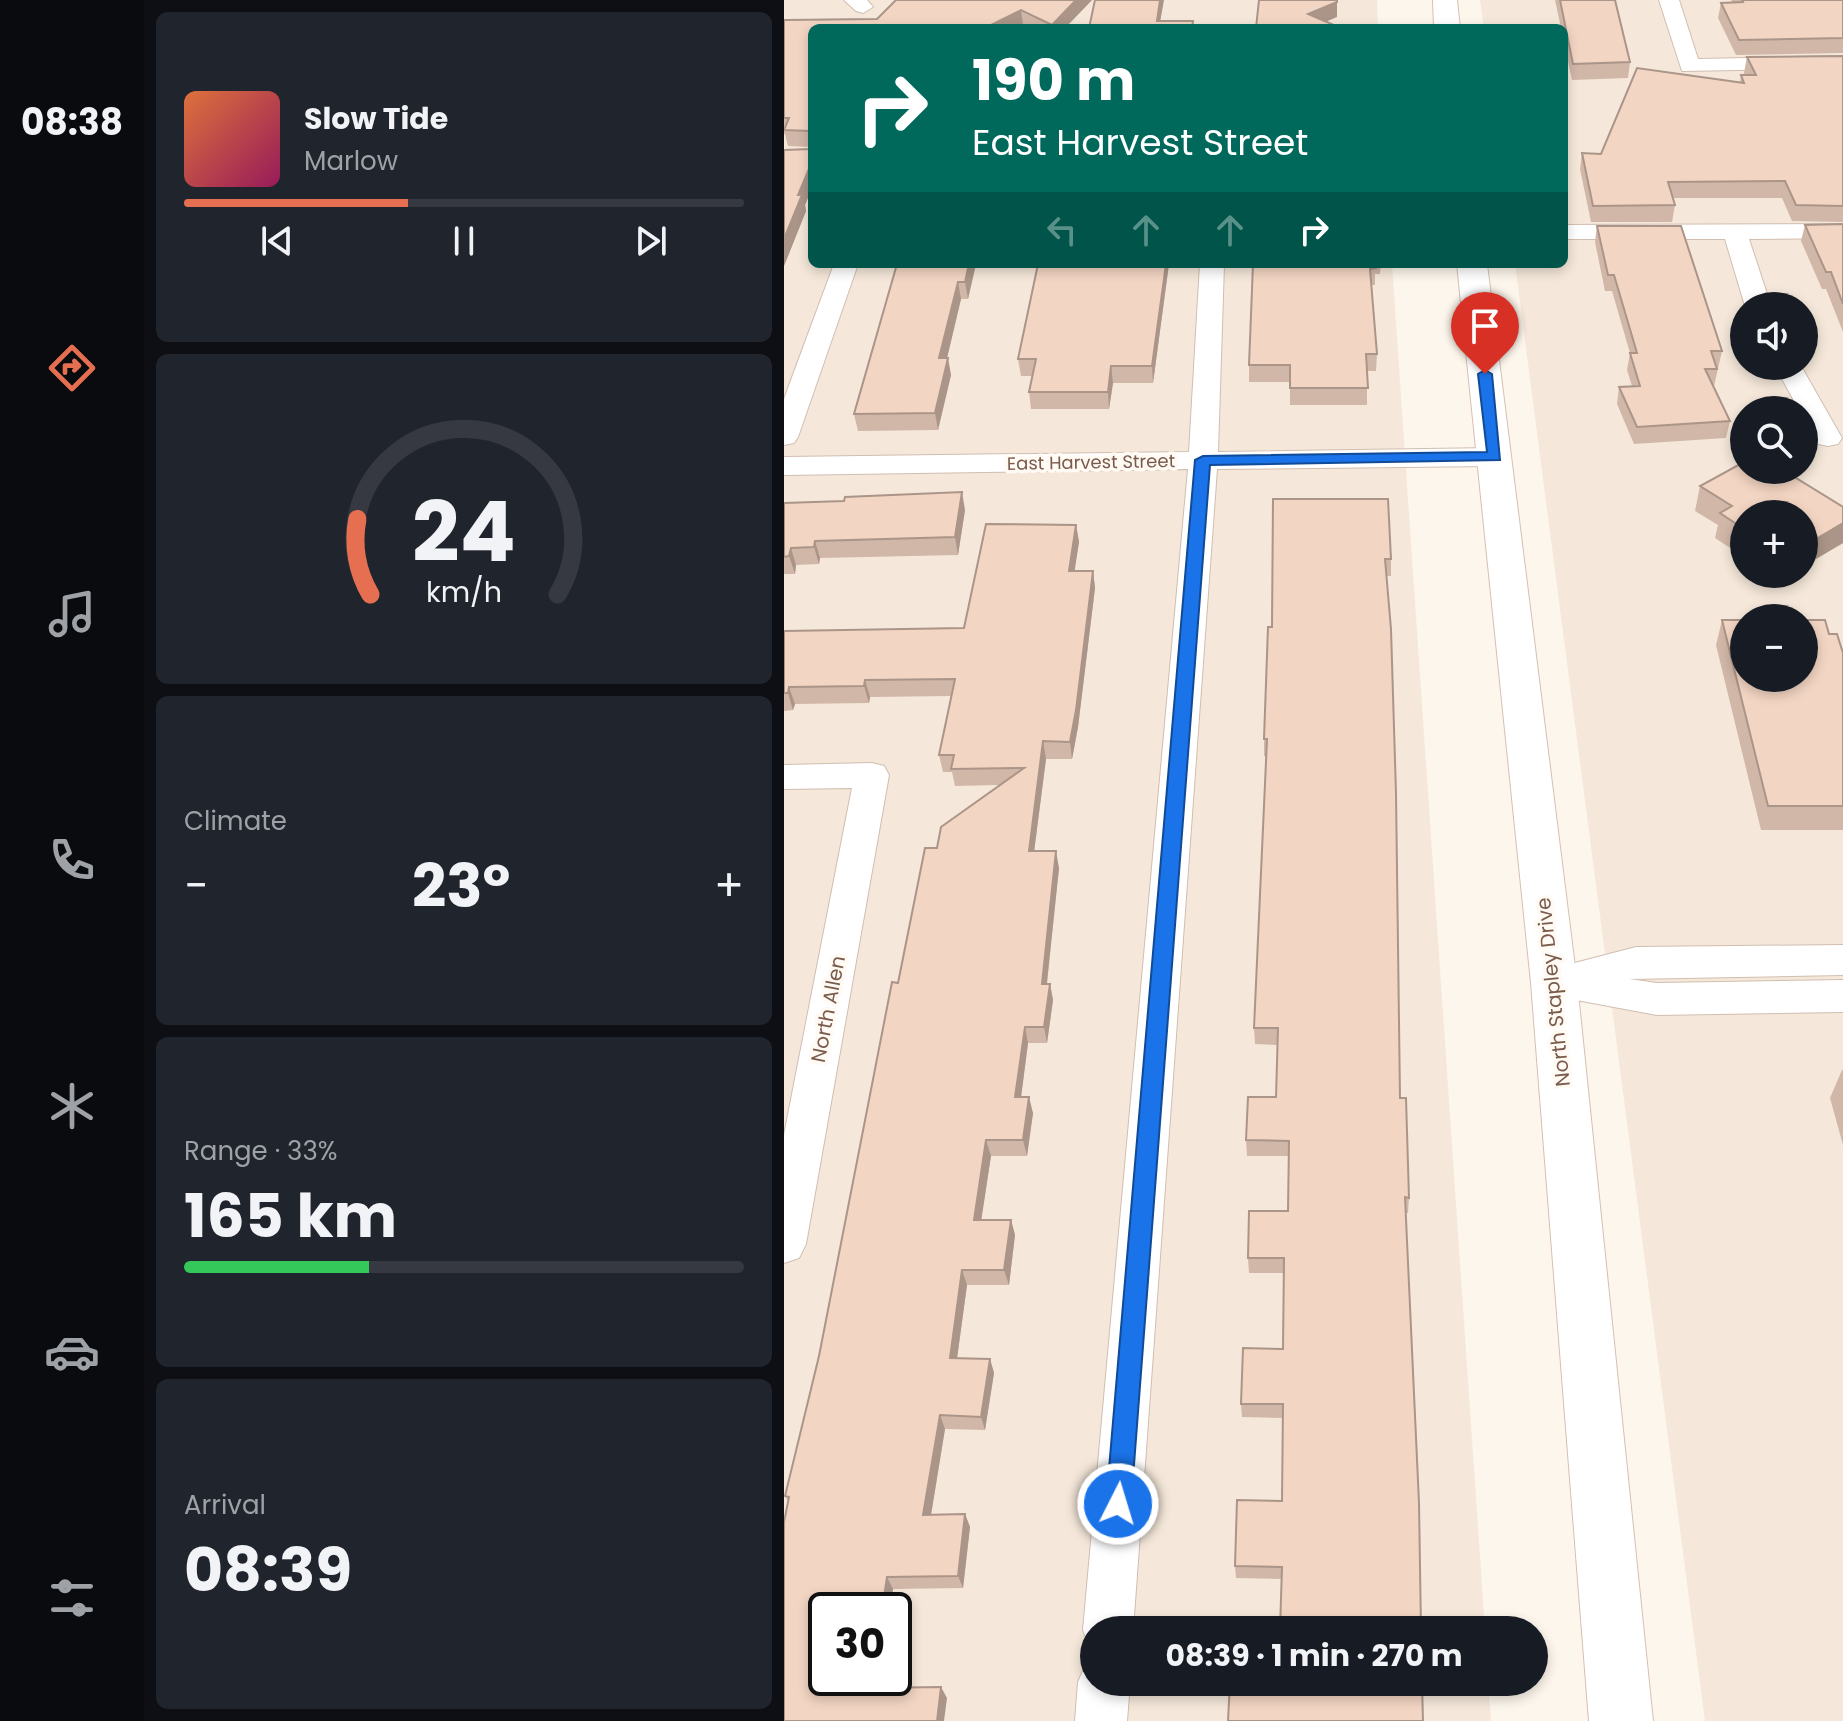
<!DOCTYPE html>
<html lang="en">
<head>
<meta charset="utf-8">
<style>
	body { margin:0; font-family:Poppins,sans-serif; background:#20242c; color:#f1f3f6; height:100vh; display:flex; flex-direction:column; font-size:30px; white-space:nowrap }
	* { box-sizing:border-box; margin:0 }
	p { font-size:26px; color:#9ea1a6 }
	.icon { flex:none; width:44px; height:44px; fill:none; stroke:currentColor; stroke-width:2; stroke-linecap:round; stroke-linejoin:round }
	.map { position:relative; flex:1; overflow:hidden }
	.details { display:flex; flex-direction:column; gap:12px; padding:12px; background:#0d0f14; width:640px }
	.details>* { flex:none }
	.guide { position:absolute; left:24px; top:24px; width:760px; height:244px; border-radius:12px; box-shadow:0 4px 12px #0003; background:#00695c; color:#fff; overflow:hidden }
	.fabs { position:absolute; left:946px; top:292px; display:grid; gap:16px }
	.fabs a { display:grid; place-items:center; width:88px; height:88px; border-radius:50%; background:#171b24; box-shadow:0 4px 12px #0003; font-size:40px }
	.speed { position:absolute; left:24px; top:1592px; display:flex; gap:16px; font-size:40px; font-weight:700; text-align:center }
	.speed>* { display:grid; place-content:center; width:104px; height:104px; border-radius:50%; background:#171b24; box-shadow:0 4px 12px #0003; line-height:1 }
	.speed .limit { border:4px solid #111; border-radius:12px; background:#fff; color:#111 }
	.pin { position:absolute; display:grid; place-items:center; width:68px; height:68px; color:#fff; margin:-82px -34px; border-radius:50% 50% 50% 0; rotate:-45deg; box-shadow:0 0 8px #0007 }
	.pin .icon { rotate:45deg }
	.me { position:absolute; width:88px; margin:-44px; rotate:5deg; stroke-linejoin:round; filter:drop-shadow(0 0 6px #0008) }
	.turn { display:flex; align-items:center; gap:28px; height:168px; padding:0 32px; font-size:36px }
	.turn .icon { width:104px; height:104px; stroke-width:2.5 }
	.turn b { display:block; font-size:56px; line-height:68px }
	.lanes { display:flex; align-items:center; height:76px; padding:0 32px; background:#0003; justify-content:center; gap:40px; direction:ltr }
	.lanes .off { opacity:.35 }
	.big { font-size:60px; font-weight:700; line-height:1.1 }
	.details .card { flex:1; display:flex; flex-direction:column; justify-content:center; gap:12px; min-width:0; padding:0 28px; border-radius:12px; background:#20242c }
	.details .dial { align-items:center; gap:0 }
	.dial svg { height:208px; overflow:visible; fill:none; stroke:#363941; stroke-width:7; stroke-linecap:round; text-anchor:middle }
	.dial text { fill:#f1f3f6; stroke:none }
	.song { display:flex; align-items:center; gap:24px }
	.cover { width:96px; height:96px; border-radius:12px; background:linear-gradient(135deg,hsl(20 70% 55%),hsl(330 70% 35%)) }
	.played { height:8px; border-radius:4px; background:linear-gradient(90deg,#e76f51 40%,#363941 40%) }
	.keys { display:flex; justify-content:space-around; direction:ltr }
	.heat { display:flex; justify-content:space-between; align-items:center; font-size:44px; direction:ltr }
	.charge { height:12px; border-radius:6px; background:linear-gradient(90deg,#34c759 33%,#363941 0) }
	.trip { position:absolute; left:296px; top:1616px; width:468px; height:80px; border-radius:40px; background:#171b24; box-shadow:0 4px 12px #0003; font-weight:700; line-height:80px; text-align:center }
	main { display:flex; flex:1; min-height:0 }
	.dock { display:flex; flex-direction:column; width:144px; justify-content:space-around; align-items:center; background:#090b0e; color:#9ea1a6 }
	.dock .icon { width:56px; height:56px }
	.dock .on { color:#e76f51 }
	.dock b { font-size:36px; color:#f1f3f6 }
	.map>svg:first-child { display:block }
	.residential { fill:#f5e8da; fill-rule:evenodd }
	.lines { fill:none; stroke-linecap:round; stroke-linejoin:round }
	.minor-casing { stroke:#d1beb0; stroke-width:2 }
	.secondary-casing { stroke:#d6c0b0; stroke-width:2 }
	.minor { fill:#fff; fill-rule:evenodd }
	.secondary { fill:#fff; fill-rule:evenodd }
	.wall { fill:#d1b7a8 }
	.shaded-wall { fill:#aa9588 }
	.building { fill:#f3d5c3; stroke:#aa9588; stroke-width:2 }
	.route { fill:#1a73e8; stroke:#114b97; stroke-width:2 }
	.labels { text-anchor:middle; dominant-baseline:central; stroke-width:7; stroke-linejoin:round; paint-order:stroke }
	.far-street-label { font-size:18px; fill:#7a5c4d; stroke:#fffaf3 }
	.street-label { font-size:20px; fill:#7a5c4d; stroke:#fffaf3 }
</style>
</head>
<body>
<main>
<nav class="dock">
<b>08:38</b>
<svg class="icon on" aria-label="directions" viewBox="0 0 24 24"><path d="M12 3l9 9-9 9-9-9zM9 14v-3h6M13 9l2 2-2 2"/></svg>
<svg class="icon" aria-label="music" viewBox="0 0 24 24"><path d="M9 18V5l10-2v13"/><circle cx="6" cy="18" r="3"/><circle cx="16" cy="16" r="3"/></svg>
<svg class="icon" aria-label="phone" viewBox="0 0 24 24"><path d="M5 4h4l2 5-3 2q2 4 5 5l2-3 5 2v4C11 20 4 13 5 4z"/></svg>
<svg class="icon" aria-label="climate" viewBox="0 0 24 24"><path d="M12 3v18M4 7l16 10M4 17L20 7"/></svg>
<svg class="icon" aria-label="car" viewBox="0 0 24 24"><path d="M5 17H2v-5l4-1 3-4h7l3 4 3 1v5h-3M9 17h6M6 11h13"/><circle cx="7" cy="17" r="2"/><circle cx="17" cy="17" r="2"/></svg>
<svg class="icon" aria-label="filters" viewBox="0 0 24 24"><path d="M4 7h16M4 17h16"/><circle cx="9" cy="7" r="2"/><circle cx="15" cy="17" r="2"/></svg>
</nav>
<section class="details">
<div class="card">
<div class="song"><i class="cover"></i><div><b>Slow Tide</b><p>Marlow</p></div></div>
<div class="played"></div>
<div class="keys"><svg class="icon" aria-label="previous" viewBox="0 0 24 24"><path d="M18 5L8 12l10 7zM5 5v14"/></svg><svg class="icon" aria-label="pause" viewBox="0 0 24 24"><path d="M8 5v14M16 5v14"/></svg><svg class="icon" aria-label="next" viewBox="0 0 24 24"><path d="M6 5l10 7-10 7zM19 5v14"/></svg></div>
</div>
<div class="card dial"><svg viewBox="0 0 100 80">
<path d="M14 69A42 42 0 1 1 86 69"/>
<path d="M14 69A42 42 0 0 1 9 40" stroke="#e76f51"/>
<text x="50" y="56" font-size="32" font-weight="700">24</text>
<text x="50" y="72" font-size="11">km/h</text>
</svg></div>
<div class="card"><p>Climate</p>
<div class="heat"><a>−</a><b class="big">23°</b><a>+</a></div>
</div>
<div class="card"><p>Range · 33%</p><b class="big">165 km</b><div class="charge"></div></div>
<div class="card"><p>Arrival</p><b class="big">08:39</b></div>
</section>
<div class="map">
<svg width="1059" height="1721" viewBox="0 0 1059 1721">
	<rect width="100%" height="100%" fill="#fdf6ec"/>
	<g class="residential">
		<path d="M0,0H593L594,28H28V264H608L701,1630H310V1682H704L707,1721H0ZM42,1610H110V1678H42Z"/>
		<path d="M696,0H1059V1721H921L731,264H780V28H700ZM960,306H1020V366H960ZM960,410H1020V470H960ZM960,514H1020V574H960ZM960,618H1020V678H960Z"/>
	</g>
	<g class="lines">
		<defs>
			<g id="minor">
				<path d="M60,0H83L89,7L79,13L72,11Z"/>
				<path d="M875,0H895L914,59L1059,56V68L898,71Z"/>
				<path d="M1059,224V238L965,239L987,306H961L941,239H780V225Z"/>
				<path d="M50,264H74L14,437L10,443L0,445V399Z"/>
				<path d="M416,264H440L434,452L710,448L720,451L724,457L720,463L710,466L433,469L349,1630H310V1649L306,1648L299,1630L404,469L0,475V457L405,452Z"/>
				<path d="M991,366H1017L1058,438L1054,444L1044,446L1034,444L1020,420V410H1015Z"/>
				<path d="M88,763L100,766L105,775L22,1244L15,1258L0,1263V1135L68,788L0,789V765Z"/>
				<path d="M1059,945V975L845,979L873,983L1059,980V1012L873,1015L776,997L770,998L756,994L751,983L756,972L852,947Z"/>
				<path d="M310,1661V1682H346L343,1721H291L294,1682L302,1664Z"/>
			</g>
			<g id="secondary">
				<path d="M649,0H673L676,28H650Z"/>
				<path d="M673,264H703L793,983L869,1721H805L747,983Z"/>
			</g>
		</defs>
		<use href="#minor" class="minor-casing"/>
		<use href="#secondary" class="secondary-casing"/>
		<use href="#minor" class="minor"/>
		<use href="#secondary" class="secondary"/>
	</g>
	<g class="wall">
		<path d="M112,0H308L281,28H245L239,25L233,28H28V188L21,205L22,211L0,266L26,149V147L4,146L1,134H0V20L93,19Z"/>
		<path d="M771,0H831L846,62L844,78L788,80L780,43V28H777Z"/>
		<path d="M947,0H1059V53L952,55L934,18L937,3H949Z"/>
		<path d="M1059,56V222L1008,221L998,198H889L891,205L888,222H807L796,169L798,153L817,154L956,82L957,75H961L960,73L963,57Z"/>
		<path d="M1059,224V332L1042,289H1038L1017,241L1021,225Z"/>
		<path d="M813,226L938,351L930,386L946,421L942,438L850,444L833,404L835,387L848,386L843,370L846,353L828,291H821L811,242Z"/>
		<path d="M113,264H192L184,299H177L163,358L167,375L154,430L74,431L70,414Z"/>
		<path d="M385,264L369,383H329L325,409H247L245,392L248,376H237L234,359Z"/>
		<path d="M469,264H597L596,274H591V285H587L593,354L592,371H583V405H506V382H465V365Z"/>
		<path d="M916,486L1059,507V543L1020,566V514H960V557L931,538L934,525L911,511Z"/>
		<path d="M489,499L607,559V576H603L616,1098L625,1198L624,1213H622L497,1579L452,1578L451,1566L498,1501L499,1418L458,1417L457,1404L499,1349L500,1273H465L464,1258L504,1211L505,1156H463L462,1140L492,1097L494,1045L471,1044L470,1028L482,756H480V739L488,627Z"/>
		<path d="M0,503L181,510L174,555L36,558L35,564L12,565L11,574H0Z"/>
		<path d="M292,525L295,542L290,571H309L311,588L294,727L288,759H262L250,851L275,868L263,984H266L269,1000L263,1043H244L237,1097L249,1113L243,1156H207L197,1220H227L231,1235L225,1285H183L173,1359H206L210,1373L201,1430L161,1429L147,1515L181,1514L186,1527L179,1588L109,1589L106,1610H42V1678H97L95,1688L163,1698L0,1721L4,1501L1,1496L35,1356L114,983L153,848L215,785L171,786L168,772H159L155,755L167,696L86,697L85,703L11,704L9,710L0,711V631L180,628Z"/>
		<path d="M986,574H1007L996,581Z"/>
		<path d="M938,620L1045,634L1059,653V830H977L932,645Z"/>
		<path d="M1058,1070H1059V1145L1046,1098Z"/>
	</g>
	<g class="shaded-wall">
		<path d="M292,0H308L281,28H268V25Z"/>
		<path d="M376,0H380L375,28L373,21Z"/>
		<path d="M553,2V17L527,28L524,14Z"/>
		<path d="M237,10L239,25L233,28H201Z"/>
		<path d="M28,162V188L21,205L22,211L0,266V239L14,195Z"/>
		<path d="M185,264H192L184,299L181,282Z"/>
		<path d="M382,264H385L369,383L368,366Z"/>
		<path d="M174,282L177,299L159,375L155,358Z"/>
		<path d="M164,358L167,375L154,430L151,413Z"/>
		<path d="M327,366L329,383L325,409L324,392Z"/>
		<path d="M178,492L181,510L174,555L171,537Z"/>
		<path d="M1059,523V543L1020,566V546Z"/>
		<path d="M292,525L295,542L288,588L285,571Z"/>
		<path d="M31,541L36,558L35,564L30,547Z"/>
		<path d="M7,548L12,565L11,574L5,556Z"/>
		<path d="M309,571L311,588L294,727L288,759L286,742Z"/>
		<path d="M998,574H1007L996,581Z"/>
		<path d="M81,680L86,697L85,703L80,686Z"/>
		<path d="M5,687L11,704L9,710L4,693Z"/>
		<path d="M259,741L262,759L248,868L245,851Z"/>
		<path d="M272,851L275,868L261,1000L258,984Z"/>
		<path d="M266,984L269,1000L263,1043L260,1027Z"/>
		<path d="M241,1027L244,1043L235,1113L231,1097Z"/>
		<path d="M245,1097L249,1113L243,1156L239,1140Z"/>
		<path d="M202,1140L207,1156L195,1235L190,1220Z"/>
		<path d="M227,1220L231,1235L225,1285L220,1270Z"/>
		<path d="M178,1270L183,1285L171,1373L166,1358Z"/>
		<path d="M206,1359L210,1373L201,1430L197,1417Z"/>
		<path d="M156,1415L161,1429L145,1527L139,1515Z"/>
		<path d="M181,1514L186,1527L179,1588L174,1576Z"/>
		<path d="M103,1577L109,1589L106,1610H98Z"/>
		<path d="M88,1678H97L94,1699L87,1688Z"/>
		<path d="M157,1687L163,1698L160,1721H153Z"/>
	</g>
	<g class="building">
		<path d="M112,0H292L268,25L237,10L201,28H28V162L14,195H18L0,239V150L26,149V131L0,130L5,118H0V20L93,19Z"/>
		<path d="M311,0H376L373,21H409L408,28H305Z"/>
		<path d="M475,0H553V2L524,14L550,25L543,28H472Z"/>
		<path d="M776,0H831L846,62L789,64Z"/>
		<path d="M958,0H1059V38L955,40L937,3L959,2Z"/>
		<path d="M1059,56V206L1012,205L1001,181L884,182L891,205L809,206L798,153L817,154L853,68L960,83L957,75H972L963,57Z"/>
		<path d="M1059,224V304L1047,272H1042L1021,225Z"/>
		<path d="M813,226H897L938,351H927L933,369H921L946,421L853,427L835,387L856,386L846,353H853L830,275H824Z"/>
		<path d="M113,264H185L181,282H174L155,358H164L151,413L70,414Z"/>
		<path d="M254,264H382L368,366H327L324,392H245L252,359H234Z"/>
		<path d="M469,264H591L592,268L586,269L593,354H582L584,388H506V365H465Z"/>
		<path d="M960,462V470H999L1059,507V523L1020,546V514H960V529L936,513L948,506L916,486Z"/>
		<path d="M178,492L171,537L31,541L30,547L7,548L5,556L0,557V503L60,501L61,497Z"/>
		<path d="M489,499H604L607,559H601L607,629L612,793L616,1098H622L625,1198L621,1197L635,1503L637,1630H496L498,1567L451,1566L453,1500L498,1501L499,1404H457L459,1348L499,1349L500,1258H464L465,1211H504L505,1141L462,1140L464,1097H492L494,1028H470L483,739H480L484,627H488Z"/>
		<path d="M202,524L292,525L285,571H309L292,710L286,742L259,741L245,851H272L258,984H266L260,1027H241L231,1097H245L239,1140H202L190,1220H227L220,1270H178L166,1358L206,1359L197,1417L156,1415L139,1515L181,1514L174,1576L103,1577L98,1610H42V1678H88L87,1688L157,1687L153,1721H0V1522L5,1497L1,1496L35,1356L108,982L114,983L141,848H153L157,827L240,768L167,769L170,755H155L171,679L81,680L80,686L5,687L4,693H0V631L180,628Z"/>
		<path d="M938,620H960V678H1020V620H1041L1045,634H1053L1059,653V806H984Z"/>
		<path d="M446,1682H638L639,1721H444Z"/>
	</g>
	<path class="route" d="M701,370L708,374L716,460L426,465L347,1504L343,1512L334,1516L326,1512L322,1504L411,460L419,456L703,452L694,374Z"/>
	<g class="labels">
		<g class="far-street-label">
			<text transform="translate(307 462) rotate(-1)">East Harvest Street</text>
		</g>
		<g class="street-label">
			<text transform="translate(769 992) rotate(-96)">North Stapley Drive</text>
			<text transform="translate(44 1009) rotate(-79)">North Allen</text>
		</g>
	</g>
</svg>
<div class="fabs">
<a><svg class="icon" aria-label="sound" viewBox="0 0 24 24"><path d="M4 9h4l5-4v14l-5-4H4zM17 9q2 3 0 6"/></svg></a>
<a><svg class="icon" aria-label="search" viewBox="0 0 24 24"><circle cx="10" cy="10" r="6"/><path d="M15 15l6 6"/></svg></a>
<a>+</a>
<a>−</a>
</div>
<div class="speed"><div class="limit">30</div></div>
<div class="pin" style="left:701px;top:374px;background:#d93025"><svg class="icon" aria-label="arrive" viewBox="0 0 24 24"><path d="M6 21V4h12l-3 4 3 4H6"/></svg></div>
<svg class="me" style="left:334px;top:1504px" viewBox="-20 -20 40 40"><circle r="17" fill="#1a73e8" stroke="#fff" stroke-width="3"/><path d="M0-11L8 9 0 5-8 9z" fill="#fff"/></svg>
<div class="trip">08:39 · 1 min · 270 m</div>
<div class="guide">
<div class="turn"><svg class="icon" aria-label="right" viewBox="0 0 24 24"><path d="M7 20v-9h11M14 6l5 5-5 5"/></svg><div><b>190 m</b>East Harvest Street</div></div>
<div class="lanes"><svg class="icon off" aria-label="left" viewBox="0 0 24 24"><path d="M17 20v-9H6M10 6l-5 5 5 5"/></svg><svg class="icon off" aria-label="ahead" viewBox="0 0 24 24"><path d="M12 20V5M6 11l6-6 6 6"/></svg><svg class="icon off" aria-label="ahead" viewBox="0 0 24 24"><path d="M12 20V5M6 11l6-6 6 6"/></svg><svg class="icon" aria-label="right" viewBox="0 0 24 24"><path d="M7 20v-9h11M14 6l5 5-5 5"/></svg></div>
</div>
</div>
</main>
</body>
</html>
